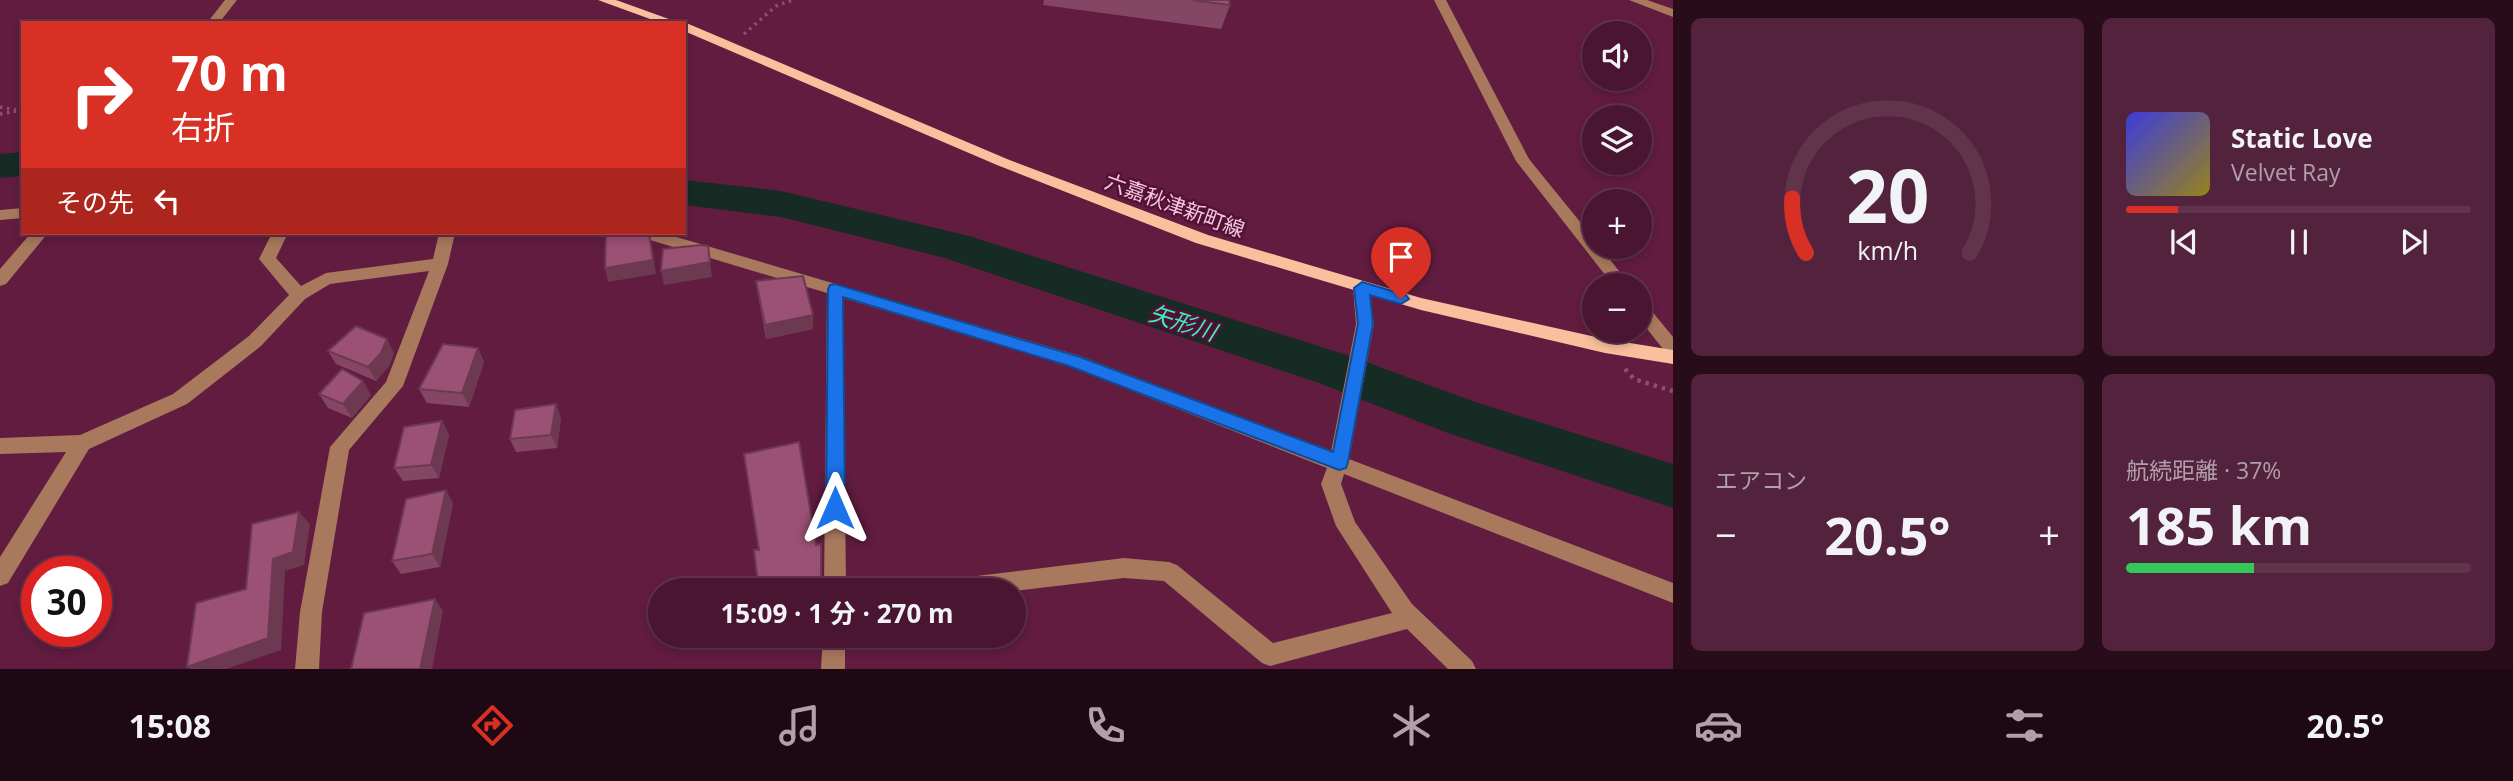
<!DOCTYPE html>
<html lang="ja">
<head>
<meta charset="utf-8">
<style>
	body { margin:0; font-family:"Open Sans","Noto Sans JP",sans-serif; background:#53223c; color:#f1f3f6; height:100vh; display:flex; flex-direction:column; font-size:26px; white-space:nowrap }
	* { box-sizing:border-box; margin:0 }
	p { font-size:23px; color:#b19fab }
	.icon { flex:none; width:38px; height:38px; fill:none; stroke:currentColor; stroke-width:2; stroke-linecap:round; stroke-linejoin:round }
	.map { position:relative; flex:1; overflow:hidden }
	.drawer { display:flex; flex-direction:column; gap:18px; padding:18px; background:#280c1a; width:840px }
	.drawer>* { flex:none }
	.hud { position:absolute; left:21px; top:21px; width:665px; height:214px; border-radius:0px; box-shadow:0 4px 10px #0003,0 0 0 2px #61344c; background:#d93025; color:#fff; overflow:hidden }
	.buttons { position:absolute; left:1582px; top:21px; display:grid; gap:14px }
	.buttons a { display:grid; place-items:center; width:70px; height:70px; border-radius:50%; background:#491530; box-shadow:0 4px 10px #0003,0 0 0 2px #61344c; font-size:35px }
	.speed { position:absolute; left:21px; top:556px; display:flex; gap:14px; font-size:35px; font-weight:700; text-align:center }
	.speed>* { display:grid; place-content:center; width:91px; height:91px; border-radius:50%; background:#491530; box-shadow:0 4px 10px #0003,0 0 0 2px #61344c; line-height:1 }
	.speed .limit { border:10px solid #d22; background:#fff; color:#111 }
	.pin { position:absolute; display:grid; place-items:center; width:60px; height:60px; color:#fff; margin:-72px -30px; border-radius:50% 50% 50% 0; rotate:-45deg; box-shadow:0 0 7px #0007 }
	.pin .icon { rotate:45deg }
	.me { position:absolute; width:77px; margin:-38px; rotate:0deg; stroke-linejoin:round; filter:drop-shadow(0 0 5px #0008) }
	.turn { display:flex; align-items:center; gap:24px; height:147px; padding:0 35px; font-size:32px }
	.turn .icon { width:91px; height:91px; stroke-width:2.5 }
	.turn b { display:block; font-size:49px; line-height:60px }
	.then { display:flex; align-items:center; height:66px; padding:0 35px; background:#0003; gap:14px; font-size:26px }
	.big { font-size:52px; font-weight:700; line-height:1.1 }
	.drawer .card { flex:1; display:flex; flex-direction:column; justify-content:center; gap:10px; min-width:0; padding:0 24px; border-radius:10px; background:#53223c }
	.drawer .dial { align-items:center; gap:0 }
	.dial svg { height:182px; overflow:visible; fill:none; stroke:#61344c; stroke-width:7; stroke-linecap:round; text-anchor:middle }
	.dial text { fill:#f1f3f6; stroke:none }
	.song { display:flex; align-items:center; gap:21px }
	.cover { width:84px; height:84px; border-radius:10px; background:linear-gradient(135deg,hsl(240 70% 55%),hsl(50 70% 35%)) }
	.played { height:7px; border-radius:4px; background:linear-gradient(90deg,#d93025 15%,#61344c 15%) }
	.keys { display:flex; justify-content:space-around; direction:ltr }
	.heat { display:flex; justify-content:space-between; align-items:center; font-size:38px; direction:ltr }
	.charge { height:10px; border-radius:5px; background:linear-gradient(90deg,#34c759 37%,#61344c 0) }
	.drawer .tiles { flex:1; display:grid; gap:18px; grid-template-columns:repeat(2,1fr) }
	.trip { position:absolute; left:648px; top:578px; width:378px; height:70px; border-radius:35px; background:#491530; box-shadow:0 4px 10px #0003,0 0 0 2px #61344c; font-weight:700; line-height:70px; text-align:center }
	.tabs { display:flex; height:112px; justify-content:space-around; align-items:center; background:#1d0813; color:#b19fab }
	.tabs .icon { width:49px; height:49px }
	.tabs .selected { color:#d93025 }
	.tabs b { font-size:32px; color:#f1f3f6 }
	main { display:flex; flex:1; min-height:0 }
	.map>svg:first-child { display:block }
	.lines { fill:none; stroke-linecap:round; stroke-linejoin:round }
	.river { fill:#152b24; fill-rule:evenodd }
	.path-far1 { stroke:#8d506e; stroke-width:3.5; stroke-dasharray:2.5 4.5; stroke-linecap:butt }
	.path { stroke:#8d506e; stroke-width:4.5; stroke-dasharray:3.5 5; stroke-linecap:butt }
	.minor { fill:#a8795d; fill-rule:evenodd }
	.major { fill:#fac09e; fill-rule:evenodd }
	.wall { fill:#854664 }
	.shaded-wall { fill:#6c3951 }
	.building { fill:#9b5174; stroke:#6c3951; stroke-width:2 }
	.route { fill:#1a73e8; stroke:#114b97; stroke-width:2 }
	.labels { text-anchor:middle; dominant-baseline:central; stroke-width:5; stroke-linejoin:round; paint-order:stroke }
	.street-label { font-size:21px; fill:#f2c7d9; stroke:#541035 }
	.water-label { font-size:23px; font-style:italic; fill:#3decc1; stroke:#541035 }
</style>
</head>
<body>
<main>
<div class="map">
<svg width="1673" height="669" viewBox="0 0 1673 669">
	<rect width="100%" height="100%" fill="#611c40"/>
	<g class="lines">
		<g class="river">
			<path d="M23,152V176L0,178V154Z"/>
			<path d="M684,180L781,191L969,236L1350,356L1475,402L1673,464V508L1448,433L1316,382L945,258L781,217L684,205Z"/>
		</g>
		<g class="path-far1">
			<path d="M744,34L776,6L793,0"/>
			<path d="M0,107L23,111"/>
			<path d="M0,114L16,111"/>
		</g>
		<path class="path" d="M1625,369L1634,379L1673,391"/>
		<g class="minor">
			<path d="M225,0H237L219,23H207Z"/>
			<path d="M1434,0H1446L1529,159L1594,239V247H1600L1630,285H1613L1516,161Z"/>
			<path d="M1629,0H1647L1673,9V17Z"/>
			<path d="M23,208V218L0,220V210Z"/>
			<path d="M31,233H48L6,284L0,286V269Z"/>
			<path d="M272,233H288L276,258L301,286L326,273L433,259L439,233H455L448,264L403,386L349,450L322,612L319,669H295L300,612L330,447L386,382L429,271L330,284L305,299L261,346L187,404L89,449L8,583L0,586V557L66,452L0,454V438L80,435L173,394L249,336L289,295L259,259Z"/>
			<path d="M638,233H663L1080,356L1331,452L1356,324L1353,288L1361,282L1367,284L1374,324L1349,459L1673,583V603L1344,474L1341,484L1355,522L1412,604L1472,661L1476,669H1448L1407,629L1270,666L1262,663L1164,581L1124,578L1013,591L932,590L935,583L943,580L1124,558L1169,562L1177,565L1273,643L1392,613L1336,526L1321,484L1327,468L1069,366L843,298L846,590H824L827,293L640,237Z"/>
			<path d="M1640,302L1646,304L1673,337V356L1667,354L1640,320Z"/>
			<path d="M823,635H845V669H821Z"/>
		</g>
		<g class="major">
			<path d="M598,0H616L680,23H661Z"/>
			<path d="M684,22L1007,159L1208,235L1421,298L1605,339L1673,350V364L1605,353L1421,310L1196,243L997,165L684,31Z"/>
		</g>
	</g>
	<g class="wall">
		<path d="M1044,0H1229L1230,5L1221,29L1043,5Z"/>
		<path d="M756,281L813,315V329L766,339L758,295Z"/>
		<path d="M478,348L484,362L469,407L427,403L419,389Z"/>
		<path d="M328,351L394,353L389,366L376,381L336,364Z"/>
		<path d="M319,394L371,395L352,418L328,408Z"/>
		<path d="M561,418L557,448L516,452L510,439Z"/>
		<path d="M442,421L449,435L439,478L403,481L394,468Z"/>
		<path d="M453,503L440,567L401,574L392,561Z"/>
	</g>
	<g class="shaded-wall">
		<path d="M650,233L656,274L608,282L605,268Z"/>
		<path d="M710,262L712,277L664,285L661,271Z"/>
		<path d="M813,315V329L766,339L765,325Z"/>
		<path d="M387,339L394,353L389,366L376,381L368,367Z"/>
		<path d="M478,348L484,362L469,407L462,393Z"/>
		<path d="M363,381L371,395L352,418L343,404Z"/>
		<path d="M556,404L561,418L557,448L551,435Z"/>
		<path d="M442,421L449,435L439,478L431,465Z"/>
		<path d="M446,490L453,503L440,567L432,554Z"/>
		<path d="M299,512L310,524L304,565L285,571L281,650L226,669H190L187,667L273,559Z"/>
		<path d="M435,599L443,611L432,669H420Z"/>
	</g>
	<g class="building">
		<path d="M1191,0H1229L1230,5Z"/>
		<path d="M606,233H649L653,260L605,268Z"/>
		<path d="M701,245L708,246L710,262L661,271L663,249Z"/>
		<path d="M803,276L813,315L765,325L756,281Z"/>
		<path d="M356,326L387,339L381,353L368,367L328,351Z"/>
		<path d="M443,344L478,348L462,393L419,389Z"/>
		<path d="M342,369L363,381L343,404L319,394Z"/>
		<path d="M556,404L551,435L510,439L515,410Z"/>
		<path d="M442,421L431,465L394,468L404,427Z"/>
		<path d="M799,442L816,545L821,544V578L831,580L832,590H759L754,550H759L744,454Z"/>
		<path d="M446,490L432,554L392,561L406,499Z"/>
		<path d="M299,512L293,552L273,559L268,638L187,667L196,603L246,589L252,524Z"/>
		<path d="M435,599L420,669H351L364,613Z"/>
	</g>
	<path class="route" d="M1362,282L1406,295L1409,299L1401,304L1370,295L1373,324L1348,462L1346,468L1339,470L1069,366L843,297L845,508L842,513L835,516L829,513L826,508L828,289L830,285L835,284L1080,357L1333,452L1358,324L1354,288Z"/>
	<g class="labels">
		<g class="street-label">
			<text transform="translate(1175 205) rotate(20)">六嘉秋津新町線</text>
		</g>
		<g class="water-label">
			<text transform="translate(1183 322) rotate(18)">矢形川</text>
		</g>
	</g>
</svg>
<div class="buttons">
<a><svg class="icon" aria-label="sound" viewBox="0 0 24 24"><path d="M4 9h4l5-4v14l-5-4H4zM17 9q2 3 0 6"/></svg></a>
<a><svg class="icon" aria-label="layers" viewBox="0 0 24 24"><path d="M12 4l9 5-9 5-9-5zM3 14l9 5 9-5"/></svg></a>
<a>+</a>
<a>−</a>
</div>
<div class="speed"><div class="limit">30</div></div>
<div class="pin" style="left:1401px;top:299px;background:#d93025"><svg class="icon" aria-label="arrive" viewBox="0 0 24 24"><path d="M6 21V4h12l-3 4 3 4H6"/></svg></div>
<svg class="me" style="left:835px;top:508px" viewBox="-20 -20 40 40"><path d="M0-17L14 15 0 8-14 15z" fill="#1a73e8" stroke="#fff" stroke-width="4"/></svg>
<div class="trip">15:09 · 1 分 · 270 m</div>
<div class="hud">
<div class="turn"><svg class="icon" aria-label="right" viewBox="0 0 24 24"><path d="M7 20v-9h11M14 6l5 5-5 5"/></svg><div><b>70 m</b>右折</div></div>
<div class="then">その先<svg class="icon" aria-label="left" viewBox="0 0 24 24"><path d="M17 20v-9H6M10 6l-5 5 5 5"/></svg></div>
</div>
</div>
<section class="drawer">
<div class="tiles">
<div class="card dial"><svg viewBox="0 0 100 80">
<path d="M14 69A42 42 0 1 1 86 69"/>
<path d="M14 69A42 42 0 0 1 8 45" stroke="#d93025"/>
<text x="50" y="56" font-size="32" font-weight="700">20</text>
<text x="50" y="72" font-size="11">km/h</text>
</svg></div>
<div class="card">
<div class="song"><i class="cover"></i><div><b>Static Love</b><p>Velvet Ray</p></div></div>
<div class="played"></div>
<div class="keys"><svg class="icon" aria-label="previous" viewBox="0 0 24 24"><path d="M18 5L8 12l10 7zM5 5v14"/></svg><svg class="icon" aria-label="pause" viewBox="0 0 24 24"><path d="M8 5v14M16 5v14"/></svg><svg class="icon" aria-label="next" viewBox="0 0 24 24"><path d="M6 5l10 7-10 7zM19 5v14"/></svg></div>
</div>
<div class="card"><p>エアコン</p>
<div class="heat"><a>−</a><b class="big">20.5°</b><a>+</a></div>
</div>
<div class="card"><p>航続距離 · 37%</p><b class="big">185 km</b><div class="charge"></div></div>
</div>
</section>
</main>
<nav class="tabs">
<b>15:08</b>
<svg class="icon selected" aria-label="directions" viewBox="0 0 24 24"><path d="M12 3l9 9-9 9-9-9zM9 14v-3h6M13 9l2 2-2 2"/></svg>
<svg class="icon" aria-label="music" viewBox="0 0 24 24"><path d="M9 18V5l10-2v13"/><circle cx="6" cy="18" r="3"/><circle cx="16" cy="16" r="3"/></svg>
<svg class="icon" aria-label="phone" viewBox="0 0 24 24"><path d="M5 4h4l2 5-3 2q2 4 5 5l2-3 5 2v4C11 20 4 13 5 4z"/></svg>
<svg class="icon" aria-label="climate" viewBox="0 0 24 24"><path d="M12 3v18M4 7l16 10M4 17L20 7"/></svg>
<svg class="icon" aria-label="car" viewBox="0 0 24 24"><path d="M5 17H2v-5l4-1 3-4h7l3 4 3 1v5h-3M9 17h6M6 11h13"/><circle cx="7" cy="17" r="2"/><circle cx="17" cy="17" r="2"/></svg>
<svg class="icon" aria-label="filters" viewBox="0 0 24 24"><path d="M4 7h16M4 17h16"/><circle cx="9" cy="7" r="2"/><circle cx="15" cy="17" r="2"/></svg>
<b>20.5°</b>
</nav>
</body>
</html>
